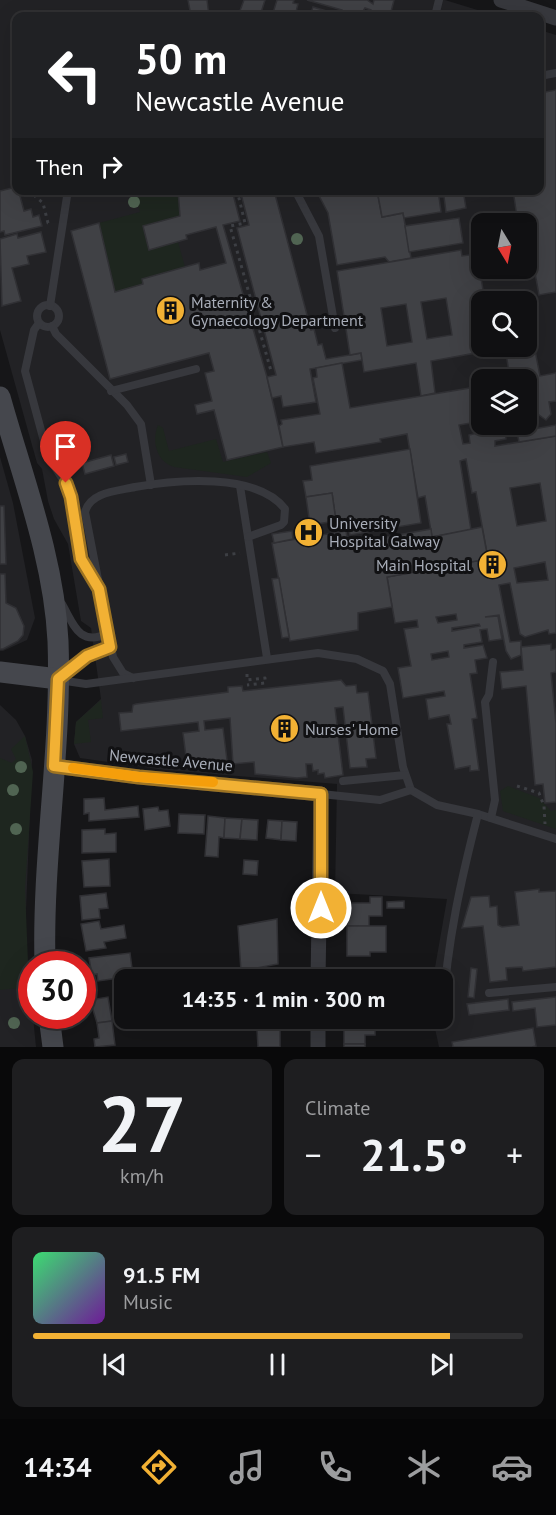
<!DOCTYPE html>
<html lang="en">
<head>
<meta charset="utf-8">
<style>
	body { margin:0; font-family:"PT Sans",sans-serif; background:#1e1e20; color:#f1f3f6; height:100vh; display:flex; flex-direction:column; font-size:22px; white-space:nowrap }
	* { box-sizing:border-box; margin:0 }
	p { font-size:20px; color:#9c9d9f }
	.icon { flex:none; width:33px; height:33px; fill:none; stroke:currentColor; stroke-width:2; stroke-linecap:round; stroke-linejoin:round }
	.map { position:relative; height:1047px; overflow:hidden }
	.sheet { display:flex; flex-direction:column; gap:12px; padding:12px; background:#09090a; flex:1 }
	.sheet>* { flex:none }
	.hud { position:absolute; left:12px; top:12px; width:532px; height:183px; border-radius:12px; box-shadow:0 6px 24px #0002,0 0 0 2px #303032; background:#202124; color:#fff; overflow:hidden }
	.needle { width:39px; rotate:170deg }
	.tools { position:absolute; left:471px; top:213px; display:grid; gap:12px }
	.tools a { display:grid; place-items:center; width:66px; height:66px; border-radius:12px; background:#101012; box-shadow:0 6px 24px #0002,0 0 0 2px #303032; font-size:30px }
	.speed { position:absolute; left:18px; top:951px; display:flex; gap:12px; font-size:30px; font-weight:700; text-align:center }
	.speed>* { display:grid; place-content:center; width:78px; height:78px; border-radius:50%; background:#101012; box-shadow:0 6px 24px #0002,0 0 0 2px #303032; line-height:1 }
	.speed .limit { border:9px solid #d22; background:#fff; color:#111 }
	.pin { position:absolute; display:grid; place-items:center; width:51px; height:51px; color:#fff; margin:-62px -26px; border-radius:50% 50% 50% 0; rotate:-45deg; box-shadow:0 0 6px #0007 }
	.pin .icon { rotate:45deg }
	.me { position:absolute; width:66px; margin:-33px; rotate:0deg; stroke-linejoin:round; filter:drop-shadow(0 0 4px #0008) }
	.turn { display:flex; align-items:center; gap:21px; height:126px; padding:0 24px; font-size:27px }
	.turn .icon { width:78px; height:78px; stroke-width:2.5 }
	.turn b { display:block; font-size:42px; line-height:51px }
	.then { display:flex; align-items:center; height:57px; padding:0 24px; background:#0003; gap:12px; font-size:22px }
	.big { font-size:45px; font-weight:600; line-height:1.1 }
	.sheet .tile { flex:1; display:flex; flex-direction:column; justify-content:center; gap:9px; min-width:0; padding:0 21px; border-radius:12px; background:#1e1e20 }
	.sheet .dial { align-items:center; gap:0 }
	.dial b { font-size:78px; line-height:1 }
	.song { display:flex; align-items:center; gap:18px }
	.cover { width:72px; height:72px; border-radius:9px; background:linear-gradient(135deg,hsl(140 70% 55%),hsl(280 70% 35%)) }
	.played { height:6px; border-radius:3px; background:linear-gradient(90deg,#f2b134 85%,#303032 85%) }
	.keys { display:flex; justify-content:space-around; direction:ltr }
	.heat { display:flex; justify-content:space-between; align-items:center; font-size:33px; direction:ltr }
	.sheet .tiles { flex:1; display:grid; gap:12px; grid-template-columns:1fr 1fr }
	.tile:last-child { grid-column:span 2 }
	.trip { position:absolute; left:114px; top:969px; width:339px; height:60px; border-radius:12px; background:#101012; box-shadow:0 6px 24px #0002,0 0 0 2px #303032; font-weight:600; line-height:60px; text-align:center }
	.dock { display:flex; height:96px; justify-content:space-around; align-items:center; background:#060607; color:#9c9d9f }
	.dock .icon { width:42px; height:42px }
	.dock .on { color:#f2b134 }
	.dock b { font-size:27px; color:#f1f3f6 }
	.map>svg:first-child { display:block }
	.built { fill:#222225; fill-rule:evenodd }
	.green { fill:#1e261f }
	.building { fill:#404145; stroke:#303034; stroke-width:1.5; fill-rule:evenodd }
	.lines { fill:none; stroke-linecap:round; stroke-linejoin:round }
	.path { stroke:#3d3f44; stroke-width:3; stroke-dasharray:3 4.5; stroke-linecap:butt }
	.service { stroke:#37383d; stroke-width:8 }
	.minor { stroke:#37383d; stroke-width:15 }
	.secondary { stroke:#45474d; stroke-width:21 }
	.tree { fill:#506452 }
	.route-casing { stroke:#9d7322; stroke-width:15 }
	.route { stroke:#f2b134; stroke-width:10 }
	.slow { stroke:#f59e0b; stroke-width:10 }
	.labels { text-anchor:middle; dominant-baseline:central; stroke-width:6; stroke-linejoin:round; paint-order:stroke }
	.poi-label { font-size:16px; fill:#a8adb8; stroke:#111113; text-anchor:start }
	.street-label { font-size:16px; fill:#a8adb8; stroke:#111113 }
</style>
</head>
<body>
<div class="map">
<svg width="556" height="1047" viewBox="0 0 556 1047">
	<rect width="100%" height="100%" fill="#161618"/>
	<g class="built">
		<path d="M0,0H445L497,16H16V190H540V30L556,35V1047H439L433,1019L442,1018V980L433,979L447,899L335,893L337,784L165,770L80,758L74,744L76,722L101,699L91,628L81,621L68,544L54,519L48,501L42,469L37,463L0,330ZM482,224H526V268H482ZM482,302H526V346H482ZM482,380H526V424H482Z"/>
		<path d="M0,457L13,503L35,618L27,640L3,651H0Z"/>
		<path d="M0,705L16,720L25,736L32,760L25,935L36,1047H0Z"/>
	</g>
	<g class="green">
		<path d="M134,191H178L180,216L143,226L149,249L178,242L185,267L142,279L143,284L115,292L99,223L140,212Z"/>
		<path d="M158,425L163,428L169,451L216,439L223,462L267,452L271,463L247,477L174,467C157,462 151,442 158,425Z"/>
		<path d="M101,700L103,718L88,720L91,742L74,744L76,722Z"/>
		<path d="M25,736L33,772L25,888L29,987L0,990V758L12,763L16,759L11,749Z"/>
		<path d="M508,786L539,798L551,811L556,810V829L503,811L500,791Z"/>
	</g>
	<g class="building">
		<path d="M188,0H207L209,16H191Z"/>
		<path d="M244,0H265L260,16H238Z"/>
		<path d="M277,0H294L293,3L298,4L295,16H272Z"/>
		<path d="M307,0H367L373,4L374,0H394L390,16H369L371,10L365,8L360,16H310L313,7L340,15L342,10Z"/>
		<path d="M68,11L70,16H47Z"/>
		<path d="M556,90V292L539,295L535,273L526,275V224H518L513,190H540V93Z"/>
		<path d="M16,187V190H23L24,194L20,196L24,211L31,209L33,217L39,215L42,226L5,235L4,231L0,232V191Z"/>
		<path d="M178,190H232L240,221L223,225L267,377L283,447L227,460L214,410L197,414L195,405L212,401L205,373L214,371L209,353L110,379L71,231L99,223L115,292L143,284L142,279L199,263L200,270L226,263L216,227L186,235L187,239L149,250L143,226L180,216Z"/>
		<path d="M240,190H282L275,194L311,330L314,329L318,345L322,344L326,359L361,353L362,360L310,369L316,402L283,407L281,396L272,398L267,377L276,375L237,228L249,225Z"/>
		<path d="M316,190H377L382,217L403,213L411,258L389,262L385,257L337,265L328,213Z"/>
		<path d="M377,190H463L466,208L446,212L444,197H439L441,212L404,218L403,213L382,217Z"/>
		<path d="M459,218L463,243L409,252L405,226Z"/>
		<path d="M41,232L46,252L27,256L29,264L12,268L21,301L2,306L0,239L17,234L18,238Z"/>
		<path d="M461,250L462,256L477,254L485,302H482L481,352L431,361L435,393L421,396L416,363L364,372L361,353L350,355L337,271ZM446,298L452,335L427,339L421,302ZM406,304L412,342L387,346L381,308Z"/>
		<path d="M531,330L540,376L556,373V401L549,402L551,414L546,420L539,415L526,418V380H510L505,346H526V331Z"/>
		<path d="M342,363L350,408L482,386V421L459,425L463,444L470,443L469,435L504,427L506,439L495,441V446L556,436V633L549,634L548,630L525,637L520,634L510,583L499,585L510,642L521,641V655L511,659L506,651L499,615L485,617L498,616L502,639L489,641L487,629L480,630L482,642L464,645V648L483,645L487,658L475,660L477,673L470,674L477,718L472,719L479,770L470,771V766L455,769L447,724H451L449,715L429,719L426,699L445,696L444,691L403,698L398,668L411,666L404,629L418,627L417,620L395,623L387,577L488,559L476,492L472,493L466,459L460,461L471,530L432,537L425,496L418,498L407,434L380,439L381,442L316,453L314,442L283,447L279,426L282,424L281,420L320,414L313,378L317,377L316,368ZM540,483L546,521L517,526L510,488ZM545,562L548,580L517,583L514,568ZM456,614L457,620L438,623L436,617ZM479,624L480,626L452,631V628ZM448,651L449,657L432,660L431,654Z"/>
		<path d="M556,425V436L519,442L517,432Z"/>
		<path d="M410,449L421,523L350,535L347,519L336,521L332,493L306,497L303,481L312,480L310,466Z"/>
		<path d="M126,454L128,462L116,465L114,457Z"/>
		<path d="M111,455L114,466L85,474L82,463Z"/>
		<path d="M332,493L336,521L310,525L306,497Z"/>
		<path d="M0,506H4L6,564H0Z"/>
		<path d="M482,527L488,559L387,577L392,607L358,613V630L290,641L272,543L346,531L348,544L431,529L432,537Z"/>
		<path d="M292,531L293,539L274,543L272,534Z"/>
		<path d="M0,574H5L6,603L16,608L24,626L23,635L18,641L3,649H0Z"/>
		<path d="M279,578L289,637L282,638L272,579Z"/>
		<path d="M551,644V650L556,649V672L551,673L556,723V802L545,803L543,784L535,785L526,686L502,689L500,672L523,670L521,647Z"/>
		<path d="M341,680L346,686L356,685L357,693L368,692L376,758L366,759L367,767L350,768L343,707L335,708L343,775L325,778L324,773L318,774V770L313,771L312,764H306L307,777L297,778L255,774L254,762L233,764L230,718L204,721L205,730L223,728L227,760L187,765L183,733L199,731L198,722L121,731L119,713L132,712L133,705L136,704L228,692V687L242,686L243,691Z"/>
		<path d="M104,798L105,810L138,806L139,817L89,821V813L84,814V799Z"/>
		<path d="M158,807L159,811L168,810L170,826L145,830L143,809Z"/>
		<path d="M179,814L205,815L204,834L178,833Z"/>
		<path d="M208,816L225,818L224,838L219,837L218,857L205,856Z"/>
		<path d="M225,818L242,819L240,839L224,838Z"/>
		<path d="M242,819L258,820L257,840L240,839Z"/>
		<path d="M268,820L282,821L281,840L266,838Z"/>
		<path d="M282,821L297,822L296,841L281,840Z"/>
		<path d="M105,829V834L116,833V852L82,853V830Z"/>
		<path d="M109,859L110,886L84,887L82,861Z"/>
		<path d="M244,860L258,861L257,875L243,874Z"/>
		<path d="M539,889V892L556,891V967L523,971L522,967L506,968L507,980L490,982L483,926L462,928L471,897L489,896L490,907L497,906L498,925L502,927L519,925L515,892Z"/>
		<path d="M106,893L108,908L99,909L100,918L82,920L80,896Z"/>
		<path d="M370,897H382V916H369V926H347V903H370Z"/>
		<path d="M404,901V908H387V902Z"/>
		<path d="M277,919L278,964L241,971L238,926Z"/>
		<path d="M99,921L101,929L124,925L126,938L104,942L106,948L86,951L81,924Z"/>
		<path d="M347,926H386V952H370V956H347Z"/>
		<path d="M130,953L133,976L98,981L97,974L92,975L89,958Z"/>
		<path d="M471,968L477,969L474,998L468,997Z"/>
		<path d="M344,970L366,971V980H344Z"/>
		<path d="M276,974V980H254V976Z"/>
		<path d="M108,997L112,1021L97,1023L90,1000Z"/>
		<path d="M556,997V1025L537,1027L535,1008L513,1011L512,1002Z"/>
		<path d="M508,999L509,1010L469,1015L467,1004Z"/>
		<path d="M112,1021L115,1045L95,1047L94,1039L99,1038L97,1023Z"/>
		<path d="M344,1023L375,1024V1035H365V1044H344Z"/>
		<path d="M533,1028L536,1046L532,1047H453L452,1042Z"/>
		<path d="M257,1029H280V1047H258Z"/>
		<rect x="344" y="1044" width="21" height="3"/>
	</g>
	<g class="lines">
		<g class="path">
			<path d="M28,190L43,203L48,223L51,224"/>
			<path d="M237,190L245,223L230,226L271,371"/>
			<path d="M225,555L240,553"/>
			<path d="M247,674V680L265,678V683L247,685"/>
			<path d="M517,786L539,793L544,806L545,824"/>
		</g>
		<g class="service">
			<path d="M435,16L439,0"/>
			<path d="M540,76L556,73"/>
			<path d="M295,190L319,236L335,328"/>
			<circle cx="48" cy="316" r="11"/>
			<path d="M50,306L68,190"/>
			<path d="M39,323L34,330L25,371L48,456L69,489L81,559L95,583"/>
			<path d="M52,326L56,334L127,405L141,424L151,485"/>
			<path d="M111,391L196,369"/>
			<path d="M240,486L267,658"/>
			<path d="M62,604C74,625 79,646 107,634"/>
			<path d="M61,676L87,656L110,647"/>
			<path d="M133,678L123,673L113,657L85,512C90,492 117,491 135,487C175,480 257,472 285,509L284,522L281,525L248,537"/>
			<path d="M59,680L86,684L318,653L357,659L383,671L390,684L403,767L411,790L437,805L478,814L556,839"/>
			<path d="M343,781L405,775"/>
			<path d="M321,794L380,800L411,790"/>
			<path d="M491,818L495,800L485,702L489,695L493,662"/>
			<path d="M489,993L556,987"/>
			<path d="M443,1010C447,943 461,879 478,814"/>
		</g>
		<g class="minor">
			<path d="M501,0L556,18"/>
			<path d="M54,766L139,777L321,794L318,980"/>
			<path d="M318,1018V1047"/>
		</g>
		<g class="secondary">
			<path d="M0,397C22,476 54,558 58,641C62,749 42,856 45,964"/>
			<path d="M0,672L58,679"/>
			<path d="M49,1016L53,1047"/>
		</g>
	</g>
	<g class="tree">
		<circle cx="134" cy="202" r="6"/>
		<circle cx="297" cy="239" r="6"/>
		<circle cx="21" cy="767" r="6"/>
		<circle cx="13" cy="790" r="6"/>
		<circle cx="16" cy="829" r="6"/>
		<circle cx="14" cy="1023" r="6"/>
	</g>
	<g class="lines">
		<defs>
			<path id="route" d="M66,483L71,497L81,559L99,589L110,647L87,656L58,679L54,766L139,777L321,794V908"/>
		</defs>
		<use href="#route" class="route-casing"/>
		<use href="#route" class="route"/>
		<path class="slow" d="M73,768L139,777L213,782"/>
	</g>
	<defs>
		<symbol id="building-disc" viewBox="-11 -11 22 22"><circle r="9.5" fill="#f2b134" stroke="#111113"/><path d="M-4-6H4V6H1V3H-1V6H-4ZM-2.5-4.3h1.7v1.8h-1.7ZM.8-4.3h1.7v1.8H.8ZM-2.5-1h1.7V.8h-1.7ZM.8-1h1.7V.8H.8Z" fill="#111"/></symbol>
		<symbol id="hospital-disc" viewBox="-11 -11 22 22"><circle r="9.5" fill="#f2b134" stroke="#111113"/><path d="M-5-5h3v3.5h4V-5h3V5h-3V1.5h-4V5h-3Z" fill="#111"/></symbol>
	</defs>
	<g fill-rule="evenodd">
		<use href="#building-disc" x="154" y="294" width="33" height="33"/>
		<use href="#hospital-disc" x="292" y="516" width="33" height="33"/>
		<use href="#building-disc" x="476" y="548" width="33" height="33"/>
		<use href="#building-disc" x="268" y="712" width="33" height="33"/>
	</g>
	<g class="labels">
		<g class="poi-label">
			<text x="191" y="302">Maternity &amp;<tspan x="191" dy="18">Gynaecology Department</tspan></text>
			<text x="329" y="523">University<tspan x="329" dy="18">Hospital Galway</tspan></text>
			<text x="471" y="565" text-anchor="end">Main Hospital</text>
			<text x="305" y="729">Nurses' Home</text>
		</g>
		<g class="street-label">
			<text transform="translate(171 760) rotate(5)">Newcastle Avenue</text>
		</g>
	</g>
</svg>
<div class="tools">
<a><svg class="needle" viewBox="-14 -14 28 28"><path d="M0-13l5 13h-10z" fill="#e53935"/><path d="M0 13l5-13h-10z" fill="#9c9d9f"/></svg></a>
<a><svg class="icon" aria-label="search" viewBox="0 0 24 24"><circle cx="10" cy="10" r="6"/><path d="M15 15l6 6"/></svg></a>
<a><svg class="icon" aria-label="layers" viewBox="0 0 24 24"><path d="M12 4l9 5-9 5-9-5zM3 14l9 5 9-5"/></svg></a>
</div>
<div class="speed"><div class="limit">30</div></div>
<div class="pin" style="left:66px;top:483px;background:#d93025"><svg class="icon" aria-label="arrive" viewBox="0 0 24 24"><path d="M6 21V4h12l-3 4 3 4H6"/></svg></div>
<svg class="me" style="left:321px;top:908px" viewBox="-20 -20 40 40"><circle r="17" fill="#f2b134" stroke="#fff" stroke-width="3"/><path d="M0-11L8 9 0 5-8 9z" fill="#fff"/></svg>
<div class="trip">14:35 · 1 min · 300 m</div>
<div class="hud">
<div class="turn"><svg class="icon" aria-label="left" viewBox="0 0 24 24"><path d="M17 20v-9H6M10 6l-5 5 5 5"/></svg><div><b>50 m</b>Newcastle Avenue</div></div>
<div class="then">Then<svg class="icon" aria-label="right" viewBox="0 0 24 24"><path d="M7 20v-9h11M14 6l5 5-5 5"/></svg></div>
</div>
</div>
<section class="sheet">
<div class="tiles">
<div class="tile dial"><b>27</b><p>km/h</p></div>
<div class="tile"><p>Climate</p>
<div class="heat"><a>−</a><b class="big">21.5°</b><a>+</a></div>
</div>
<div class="tile">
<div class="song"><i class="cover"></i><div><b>91.5 FM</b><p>Music</p></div></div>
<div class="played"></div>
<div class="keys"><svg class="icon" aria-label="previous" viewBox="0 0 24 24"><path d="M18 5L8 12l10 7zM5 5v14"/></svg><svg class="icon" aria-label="pause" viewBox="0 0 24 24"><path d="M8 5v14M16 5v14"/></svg><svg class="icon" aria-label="next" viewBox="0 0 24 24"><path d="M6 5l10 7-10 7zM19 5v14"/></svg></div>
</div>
</div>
</section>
<nav class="dock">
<b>14:34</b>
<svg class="icon on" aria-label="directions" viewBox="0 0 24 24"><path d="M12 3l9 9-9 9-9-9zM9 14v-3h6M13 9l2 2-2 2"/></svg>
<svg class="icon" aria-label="music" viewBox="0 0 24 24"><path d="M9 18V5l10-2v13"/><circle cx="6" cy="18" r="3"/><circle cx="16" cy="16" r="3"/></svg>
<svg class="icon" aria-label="phone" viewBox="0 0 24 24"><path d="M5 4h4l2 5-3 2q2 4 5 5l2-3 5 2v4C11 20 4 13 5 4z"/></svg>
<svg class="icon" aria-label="climate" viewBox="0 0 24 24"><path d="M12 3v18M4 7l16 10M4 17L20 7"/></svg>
<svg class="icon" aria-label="car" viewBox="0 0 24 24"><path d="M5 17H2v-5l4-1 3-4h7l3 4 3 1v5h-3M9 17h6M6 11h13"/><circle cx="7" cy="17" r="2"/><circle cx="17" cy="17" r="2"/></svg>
</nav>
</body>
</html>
